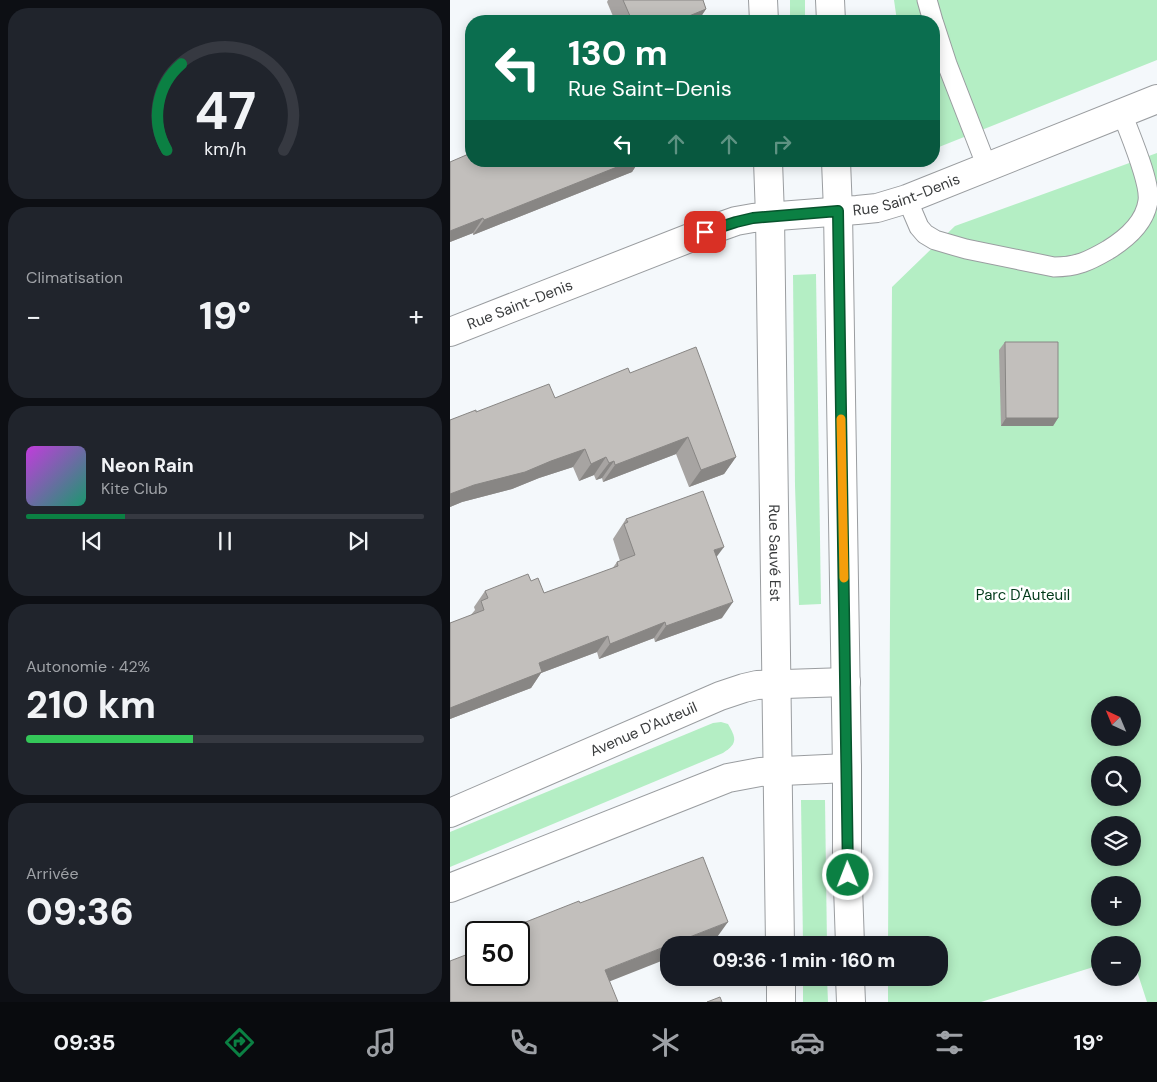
<!DOCTYPE html>
<html lang="fr">
<head>
<meta charset="utf-8">
<style>
	body { margin:0; font-family:"DM Sans",sans-serif; background:#20242c; color:#f1f3f6; height:100vh; display:flex; flex-direction:column; font-size:19px; white-space:nowrap }
	* { box-sizing:border-box; margin:0 }
	p { font-size:16px; color:#9ea1a6 }
	.icon { flex:none; width:28px; height:28px; fill:none; stroke:currentColor; stroke-width:2; stroke-linecap:round; stroke-linejoin:round }
	.map { position:relative; flex:1; overflow:hidden }
	.details { display:flex; flex-direction:column; gap:8px; padding:8px; background:#0d0f14; width:450px }
	.details>* { flex:none }
	.banner { position:absolute; left:15px; top:15px; width:475px; height:152px; border-radius:20px; box-shadow:0 2px 12px #0003; background:#0b6e4f; color:#fff; overflow:hidden }
	.needle { width:32px; rotate:316deg }
	.controls { position:absolute; left:641px; top:696px; display:grid; gap:10px }
	.controls a { display:grid; place-items:center; width:50px; height:50px; border-radius:50%; background:#171b24; box-shadow:0 2px 12px #0003; font-size:25px }
	.speed { position:absolute; left:15px; top:921px; display:flex; gap:10px; font-size:25px; font-weight:700; text-align:center }
	.speed>* { display:grid; place-content:center; width:65px; height:65px; border-radius:50%; background:#171b24; box-shadow:0 2px 12px #0003; line-height:1 }
	.speed .limit { border:2px solid #111; border-radius:8px; background:#fff; color:#111 }
	.pin { position:absolute; display:grid; place-items:center; width:42px; height:42px; color:#fff; margin:-21px; border-radius:10px; box-shadow:0 2px 8px #0006 }
	.me { position:absolute; width:55px; margin:-28px; rotate:359deg; stroke-linejoin:round; filter:drop-shadow(0 0 4px #0008) }
	.turn { display:flex; align-items:center; gap:18px; height:105px; padding:0 20px; font-size:22px }
	.turn .icon { width:65px; height:65px; stroke-width:2.5 }
	.turn b { display:block; font-size:35px; line-height:42px }
	.lanes { display:flex; align-items:center; height:48px; padding:0 20px; background:#0003; justify-content:center; gap:25px; direction:ltr }
	.lanes .off { opacity:.35 }
	.big { font-size:38px; font-weight:800; line-height:1.1 }
	.details .widget { flex:1; display:flex; flex-direction:column; justify-content:center; gap:8px; min-width:0; padding:0 18px; border-radius:20px; background:#20242c }
	.details .dial { align-items:center; gap:0 }
	.dial svg { height:130px; overflow:visible; fill:none; stroke:#363941; stroke-width:7; stroke-linecap:round; text-anchor:middle }
	.dial text { fill:#f1f3f6; stroke:none }
	.song { display:flex; align-items:center; gap:15px }
	.cover { width:60px; height:60px; border-radius:8px; background:linear-gradient(135deg,hsl(290 70% 55%),hsl(160 70% 35%)) }
	.played { height:5px; border-radius:2px; background:linear-gradient(90deg,#0b8043 25%,#363941 25%) }
	.keys { display:flex; justify-content:space-around; direction:ltr }
	.heat { display:flex; justify-content:space-between; align-items:center; font-size:28px; direction:ltr }
	.charge { height:8px; border-radius:4px; background:linear-gradient(90deg,#34c759 42%,#363941 0) }
	.trip { position:absolute; left:210px; top:936px; width:288px; height:50px; border-radius:20px; background:#171b24; box-shadow:0 2px 12px #0003; font-weight:800; line-height:50px; text-align:center }
	.tabs { display:flex; height:80px; justify-content:space-around; align-items:center; background:#090b0e; color:#9ea1a6 }
	.tabs .icon { width:35px; height:35px }
	.tabs .current { color:#0b8043 }
	.tabs b { font-size:22px; color:#f1f3f6 }
	main { display:flex; flex:1; min-height:0 }
	.map>svg:first-child { display:block }
	.green { fill:#b4eec4; fill-rule:evenodd }
	.lines { fill:none; stroke-linecap:round; stroke-linejoin:round }
	.service-casing { stroke:#9a9da0; stroke-width:21 }
	.minor-casing { stroke:#9a9da0; stroke-width:30 }
	.secondary-casing { stroke:#9a9da0; stroke-width:30 }
	.service { stroke:#fff; stroke-width:19 }
	.minor { stroke:#fff; stroke-width:28 }
	.secondary { stroke:#fff; stroke-width:28 }
	.wall { fill:#a7a4a2 }
	.shaded-wall { fill:#888684 }
	.building { fill:#c2bfbc; stroke:#888684 }
	.route-casing { stroke:#07532c; stroke-width:12 }
	.route { stroke:#0b8043; stroke-width:9 }
	.slow { stroke:#f59e0b; stroke-width:9 }
	.labels { text-anchor:middle; dominant-baseline:central; stroke-width:5; stroke-linejoin:round; paint-order:stroke }
	.street-label { font-size:15px; fill:#393b3c; stroke:#fff }
	.park-label { font-size:15px; fill:#003919; stroke:#fff }
</style>
</head>
<body>
<main>
<section class="details">
<div class="widget dial"><svg viewBox="0 0 100 80">
<path d="M14 69A42 42 0 1 1 86 69"/>
<path d="M14 69A42 42 0 0 1 23 16" stroke="#0b8043"/>
<text x="50" y="56" font-size="32" font-weight="700">47</text>
<text x="50" y="72" font-size="11">km/h</text>
</svg></div>
<div class="widget"><p>Climatisation</p>
<div class="heat"><a>−</a><b class="big">19°</b><a>+</a></div>
</div>
<div class="widget">
<div class="song"><i class="cover"></i><div><b>Neon Rain</b><p>Kite Club</p></div></div>
<div class="played"></div>
<div class="keys"><svg class="icon" aria-label="previous" viewBox="0 0 24 24"><path d="M18 5L8 12l10 7zM5 5v14"/></svg><svg class="icon" aria-label="pause" viewBox="0 0 24 24"><path d="M8 5v14M16 5v14"/></svg><svg class="icon" aria-label="next" viewBox="0 0 24 24"><path d="M6 5l10 7-10 7zM19 5v14"/></svg></div>
</div>
<div class="widget"><p>Autonomie · 42%</p><b class="big">210 km</b><div class="charge"></div></div>
<div class="widget"><p>Arrivée</p><b class="big">09:36</b></div>
</section>
<div class="map">
<svg width="707" height="1002" viewBox="0 0 707 1002">
	<rect width="100%" height="100%" fill="#f4f8fb"/>
	<g class="green">
		<rect x="340" y="0" width="15" height="21"/>
		<path d="M444,0H707V60L484,149V21H447Z"/>
		<path d="M707,153V1002H697L683,959L682,945H650V965L531,1002H438V978H489V945H438L442,287L505,226ZM650,705H682V738H650ZM650,765H682V798H650ZM650,825H682V858H650ZM650,885H682V918H650Z"/>
		<path d="M366,274L371,604L349,605L345,486L343,275Z"/>
		<path d="M271,722L278,724C287,739 287,744 273,753L0,867V832L263,723Z"/>
		<path d="M351,800H375L377,945H353Z"/>
		<path d="M353,978H377L378,1002H353Z"/>
	</g>
	<g class="lines">
		<defs>
			<g id="service">
				<path d="M477,0L483,21"/>
				<path d="M484,24L497,64L537,167"/>
				<path d="M457,199L469,227L475,234L485,240L516,249L604,267C627,267 639,261 658,250C676,239 695,223 698,201C701,182 679,133 672,113"/>
			</g>
			<g id="minor">
				<path id="s1" d="M0,332L255,232L286,221L303,218L407,210L427,208L457,199L707,99"/>
				<path id="s2" d="M0,813L270,696L294,688L307,685L396,682"/>
				<path d="M0,888L278,778L310,772L397,768"/>
			</g>
			<g id="secondary">
				<path d="M313,0L314,21"/>
				<path d="M380,0L381,21"/>
				<path id="s3" d="M318,161L320,216L330,945"/>
				<path d="M386,161L388,211L397,768V857L400,945"/>
				<path d="M331,978V1002"/>
				<path d="M400,978L401,1002"/>
			</g>
		</defs>
		<use href="#service" class="service-casing"/>
		<use href="#minor" class="minor-casing"/>
		<use href="#secondary" class="secondary-casing"/>
		<use href="#service" class="service"/>
		<use href="#minor" class="minor"/>
		<use href="#secondary" class="secondary"/>
	</g>
	<g class="wall">
		<path d="M158,0H253L256,9L248,21H165L157,2Z"/>
		<path d="M189,161L182,172L23,235V233L0,242V162Z"/>
		<path d="M555,342L608,418L603,426H551L549,350Z"/>
		<path d="M180,373L286,457L274,474L239,487L226,454L153,482L152,478L146,480L144,475L129,481L123,467L89,478L62,489L12,502L0,507V420L26,412L105,398Z"/>
		<path d="M176,519L266,557L272,618L205,642L204,638L149,659L147,652L91,673L81,688L0,719V623L20,616L25,610L24,607L35,591L81,581L94,593L162,569L167,562L170,561L163,539Z"/>
	</g>
	<g class="shaded-wall">
		<path d="M256,9L248,21H227Z"/>
		<path d="M181,161H189L182,172L23,235L34,220Z"/>
		<path d="M33,218L23,233L0,242V231Z"/>
		<path d="M556,418H608L603,426H551Z"/>
		<path d="M238,437L226,454L153,482L165,465Z"/>
		<path d="M135,449L123,467L89,478L62,489L12,502L0,507V494L24,485Z"/>
		<path d="M156,457L144,475L129,481L141,464Z"/>
		<path d="M286,457L274,474L239,487L251,470Z"/>
		<path d="M164,461L152,478L146,480L159,463Z"/>
		<path d="M274,547L262,563L264,550Z"/>
		<path d="M283,602L272,618L205,642L216,626Z"/>
		<path d="M215,622L204,638L149,659L160,644Z"/>
		<path d="M158,636L147,652L91,673L81,688L0,719V708L89,663Z"/>
		<path d="M278,922L265,940L253,945H219V958L143,988L155,970Z"/>
	</g>
	<g class="building">
		<path d="M173,0H253L256,9L227,21H178L177,18L180,16Z"/>
		<path d="M21,153V161H182L34,220L33,218L0,231V162Z"/>
		<path d="M555,342H608V418H556Z"/>
		<path d="M246,347L255,371L286,457L251,470L238,437L165,465L164,461L159,463L156,457L141,464L135,449L101,461L75,472L24,485L0,494V420L26,410V412L99,384L105,398L178,368L180,373Z"/>
		<path d="M253,491L274,547L264,550L283,602L216,626L215,622L160,644L158,636L89,663L92,672L0,708V623L34,610L31,601L38,598L35,591L78,574L81,581L88,578L94,593L168,566L167,562L185,555L174,524L178,522L176,519Z"/>
		<path d="M253,857L278,922L155,970L168,1002H0V961L26,951V975H69V932H53V931L129,901L130,903Z"/>
		<path d="M270,997L272,1002H257Z"/>
	</g>
	<g class="lines">
		<defs>
			<path id="route" d="M255,232L286,222L303,218L388,211L398,875"/>
		</defs>
		<use href="#route" class="route-casing"/>
		<use href="#route" class="route"/>
		<path class="slow" d="M391,419L394,578"/>
	</g>
	<g class="labels">
		<g class="street-label">
			<text stroke="none"><textPath href="#s1" startOffset="480">Rue Saint-Denis</textPath></text>
			<text stroke="none"><textPath href="#s1" startOffset="75">Rue Saint-Denis</textPath></text>
			<text stroke="none"><textPath href="#s3" startOffset="392">Rue Sauvé Est</textPath></text>
			<text stroke="none"><textPath href="#s2" startOffset="211">Avenue D'Auteuil</textPath></text>
		</g>
		<g class="park-label">
			<text x="573" y="595">Parc D'Auteuil</text>
		</g>
	</g>
</svg>
<div class="controls">
<a><svg class="needle" viewBox="-14 -14 28 28"><path d="M0-13l5 13h-10z" fill="#e53935"/><path d="M0 13l5-13h-10z" fill="#9ea1a6"/></svg></a>
<a><svg class="icon" aria-label="search" viewBox="0 0 24 24"><circle cx="10" cy="10" r="6"/><path d="M15 15l6 6"/></svg></a>
<a><svg class="icon" aria-label="layers" viewBox="0 0 24 24"><path d="M12 4l9 5-9 5-9-5zM3 14l9 5 9-5"/></svg></a>
<a>+</a>
<a>−</a>
</div>
<div class="speed"><div class="limit">50</div></div>
<div class="pin" style="left:255px;top:232px;background:#d93025"><svg class="icon" aria-label="arrive" viewBox="0 0 24 24"><path d="M6 21V4h12l-3 4 3 4H6"/></svg></div>
<svg class="me" style="left:398px;top:875px" viewBox="-20 -20 40 40"><circle r="17" fill="#0b8043" stroke="#fff" stroke-width="3"/><path d="M0-11L8 9 0 5-8 9z" fill="#fff"/></svg>
<div class="trip">09:36 · 1 min · 160 m</div>
<div class="banner">
<div class="turn"><svg class="icon" aria-label="left" viewBox="0 0 24 24"><path d="M17 20v-9H6M10 6l-5 5 5 5"/></svg><div><b>130 m</b>Rue Saint-Denis</div></div>
<div class="lanes"><svg class="icon" aria-label="left" viewBox="0 0 24 24"><path d="M17 20v-9H6M10 6l-5 5 5 5"/></svg><svg class="icon off" aria-label="ahead" viewBox="0 0 24 24"><path d="M12 20V5M6 11l6-6 6 6"/></svg><svg class="icon off" aria-label="ahead" viewBox="0 0 24 24"><path d="M12 20V5M6 11l6-6 6 6"/></svg><svg class="icon off" aria-label="right" viewBox="0 0 24 24"><path d="M7 20v-9h11M14 6l5 5-5 5"/></svg></div>
</div>
</div>
</main>
<nav class="tabs">
<b>09:35</b>
<svg class="icon current" aria-label="directions" viewBox="0 0 24 24"><path d="M12 3l9 9-9 9-9-9zM9 14v-3h6M13 9l2 2-2 2"/></svg>
<svg class="icon" aria-label="music" viewBox="0 0 24 24"><path d="M9 18V5l10-2v13"/><circle cx="6" cy="18" r="3"/><circle cx="16" cy="16" r="3"/></svg>
<svg class="icon" aria-label="phone" viewBox="0 0 24 24"><path d="M5 4h4l2 5-3 2q2 4 5 5l2-3 5 2v4C11 20 4 13 5 4z"/></svg>
<svg class="icon" aria-label="climate" viewBox="0 0 24 24"><path d="M12 3v18M4 7l16 10M4 17L20 7"/></svg>
<svg class="icon" aria-label="car" viewBox="0 0 24 24"><path d="M5 17H2v-5l4-1 3-4h7l3 4 3 1v5h-3M9 17h6M6 11h13"/><circle cx="7" cy="17" r="2"/><circle cx="17" cy="17" r="2"/></svg>
<svg class="icon" aria-label="filters" viewBox="0 0 24 24"><path d="M4 7h16M4 17h16"/><circle cx="9" cy="7" r="2"/><circle cx="15" cy="17" r="2"/></svg>
<b>19°</b>
</nav>
</body>
</html>
